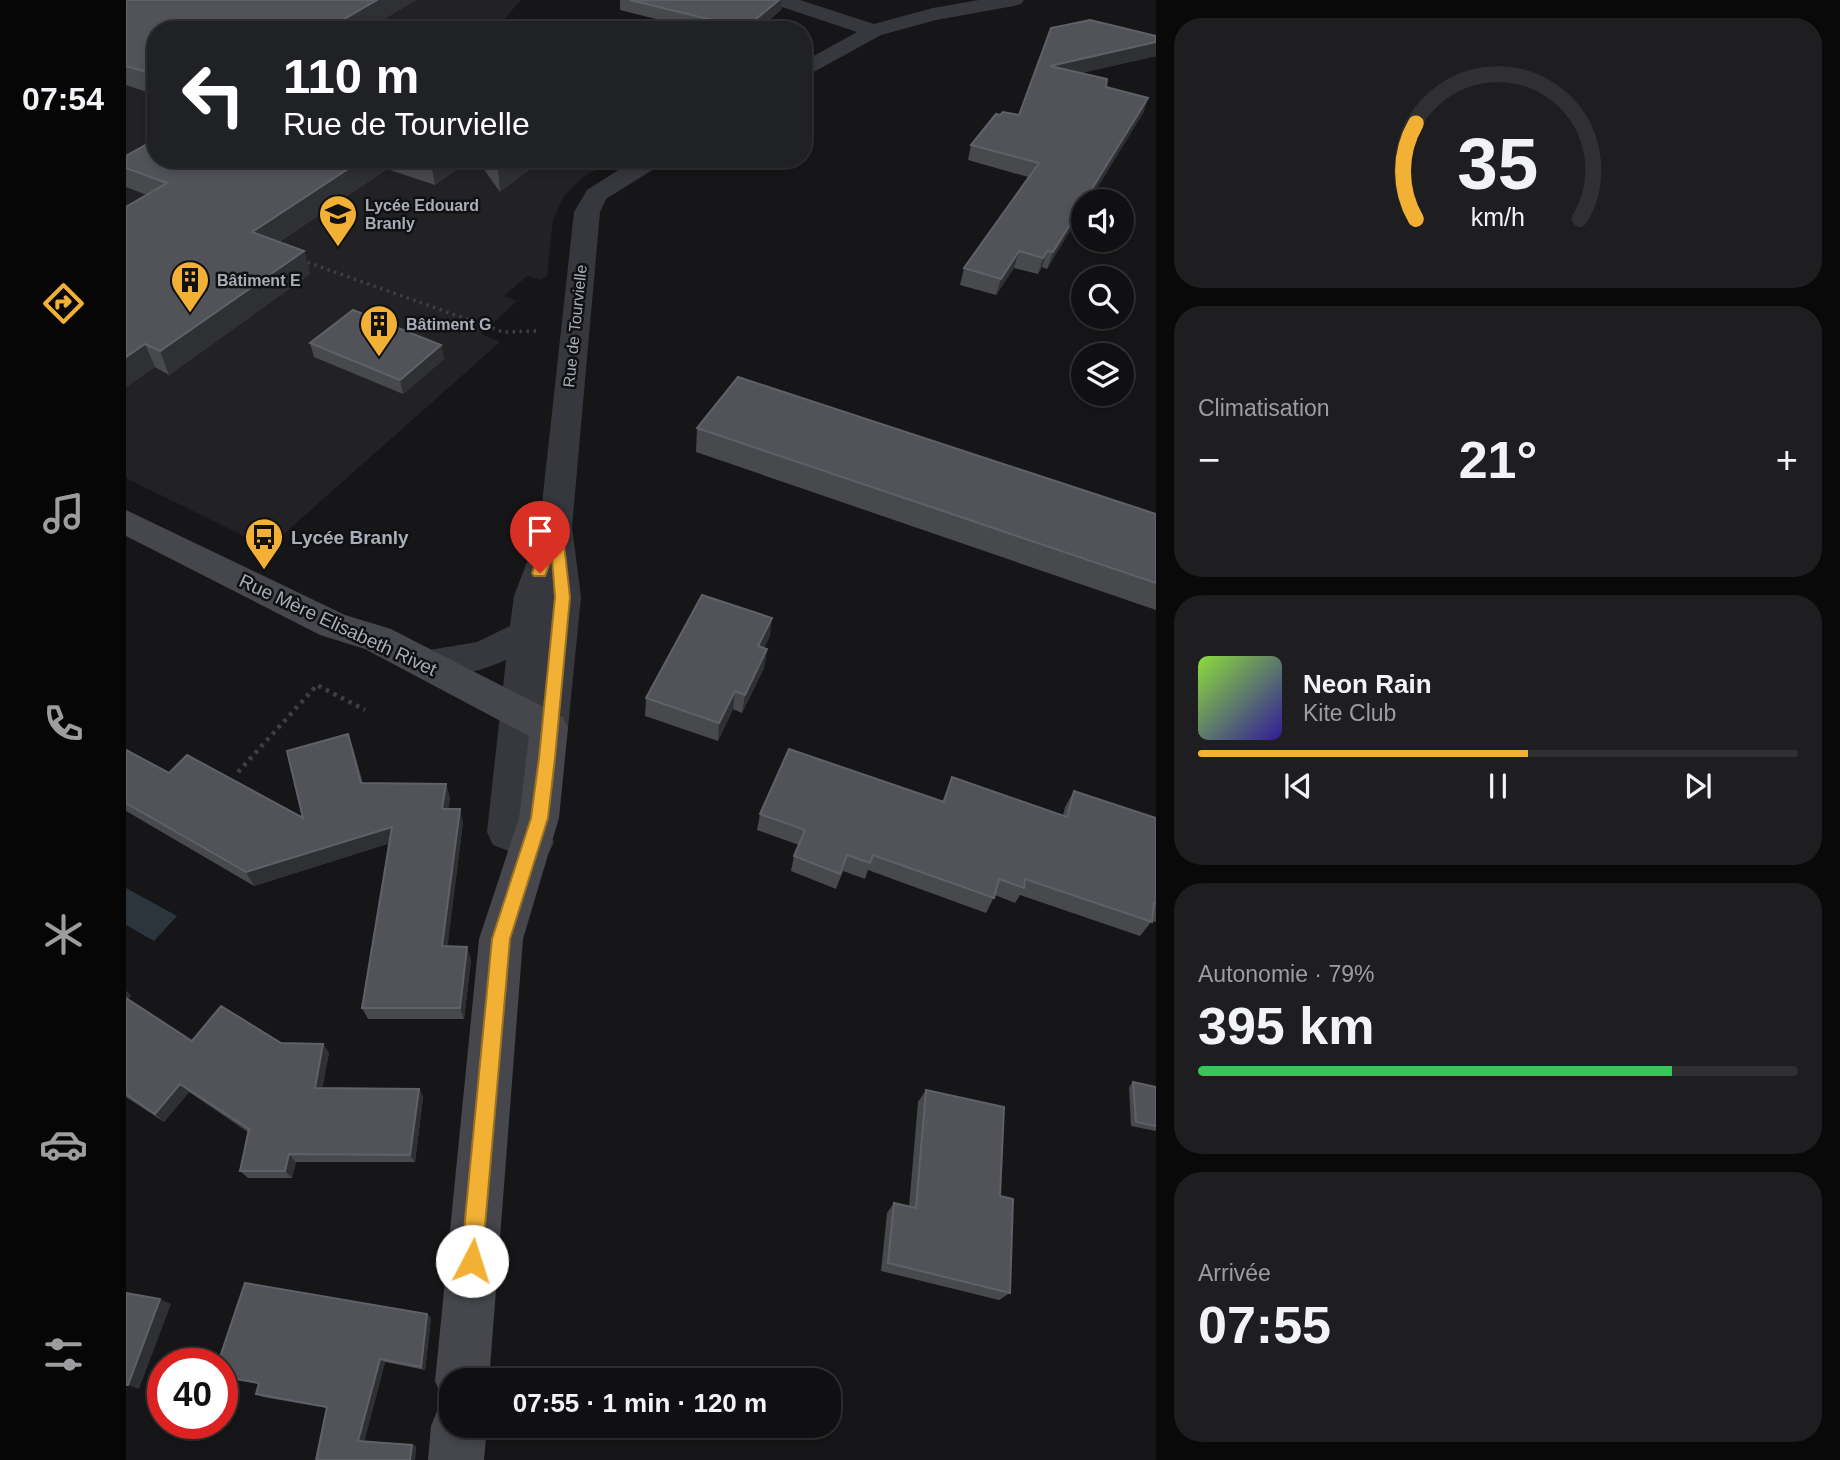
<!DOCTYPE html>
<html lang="fr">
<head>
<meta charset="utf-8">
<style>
	body { margin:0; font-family:Helvetica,sans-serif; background:#1e1e20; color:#f1f3f6; height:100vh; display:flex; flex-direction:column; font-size:26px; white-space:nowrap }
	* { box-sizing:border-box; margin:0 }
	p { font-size:23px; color:#9c9d9f }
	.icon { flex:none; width:38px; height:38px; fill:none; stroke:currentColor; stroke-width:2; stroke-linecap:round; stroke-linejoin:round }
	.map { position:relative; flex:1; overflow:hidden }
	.side { display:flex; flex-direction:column; gap:18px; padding:18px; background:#09090a; width:684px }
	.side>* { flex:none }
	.guide { position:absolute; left:21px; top:21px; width:665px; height:147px; border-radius:28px; box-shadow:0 4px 10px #0003,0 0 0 2px #303032; background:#202124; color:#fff; overflow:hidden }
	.buttons { position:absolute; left:945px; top:189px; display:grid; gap:14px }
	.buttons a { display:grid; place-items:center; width:63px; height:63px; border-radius:50%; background:#101012; box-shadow:0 4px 10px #0003,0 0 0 2px #303032; font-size:35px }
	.speed { position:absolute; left:21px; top:1348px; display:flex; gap:14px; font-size:35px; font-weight:700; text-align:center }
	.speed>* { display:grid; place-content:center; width:91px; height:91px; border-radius:50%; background:#101012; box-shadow:0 4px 10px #0003,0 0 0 2px #303032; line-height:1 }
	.speed .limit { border:10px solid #d22; background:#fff; color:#111 }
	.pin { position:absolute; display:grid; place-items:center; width:60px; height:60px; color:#fff; margin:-72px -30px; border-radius:50% 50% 50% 0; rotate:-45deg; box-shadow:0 0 7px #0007 }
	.pin .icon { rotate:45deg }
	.me { position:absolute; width:77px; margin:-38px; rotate:5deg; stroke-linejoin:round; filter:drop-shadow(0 0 5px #0008) }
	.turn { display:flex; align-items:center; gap:24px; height:147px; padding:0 21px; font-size:32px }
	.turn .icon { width:91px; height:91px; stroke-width:2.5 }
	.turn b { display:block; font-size:49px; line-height:60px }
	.big { font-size:52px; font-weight:600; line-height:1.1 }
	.side .card { flex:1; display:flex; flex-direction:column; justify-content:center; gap:10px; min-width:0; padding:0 24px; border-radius:28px; background:#1e1e20 }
	.side .dial { align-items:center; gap:0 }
	.dial svg { height:182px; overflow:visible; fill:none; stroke:#303032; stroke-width:7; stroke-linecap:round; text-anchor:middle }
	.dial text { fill:#f1f3f6; stroke:none }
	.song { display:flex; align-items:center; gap:21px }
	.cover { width:84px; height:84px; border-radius:10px; background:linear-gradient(135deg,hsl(90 70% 55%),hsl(250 70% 35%)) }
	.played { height:7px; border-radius:4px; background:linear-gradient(90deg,#f2b134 55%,#303032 55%) }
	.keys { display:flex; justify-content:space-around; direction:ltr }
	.heat { display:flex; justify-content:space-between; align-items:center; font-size:38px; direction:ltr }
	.charge { height:10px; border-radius:5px; background:linear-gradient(90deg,#34c759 79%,#303032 0) }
	.trip { position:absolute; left:313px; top:1368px; width:402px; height:70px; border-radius:28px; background:#101012; box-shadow:0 4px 10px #0003,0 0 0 2px #303032; font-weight:600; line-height:70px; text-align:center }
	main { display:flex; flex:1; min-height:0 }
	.dock { display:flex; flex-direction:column; width:126px; justify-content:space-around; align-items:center; background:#060607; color:#9c9d9f }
	.dock .icon { width:49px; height:49px }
	.dock .current { color:#f2b134 }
	.dock b { font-size:32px; color:#f1f3f6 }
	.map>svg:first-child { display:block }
	.built { fill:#222225 }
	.water { fill:#2c353c }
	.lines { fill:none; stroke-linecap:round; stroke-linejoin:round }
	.path-far1 { stroke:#3d3f44; stroke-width:3.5; stroke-dasharray:2.5 4.5; stroke-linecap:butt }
	.path { stroke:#3d3f44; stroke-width:4.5; stroke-dasharray:3.5 5; stroke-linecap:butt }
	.street { fill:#37383d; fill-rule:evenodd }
	.secondary { fill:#45474d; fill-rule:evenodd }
	.wall { fill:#47494d }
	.shaded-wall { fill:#2f3033 }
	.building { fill:#525359; stroke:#5f6168; stroke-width:2 }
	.route { fill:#f2b134; stroke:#9d7322; stroke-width:2 }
	.labels { text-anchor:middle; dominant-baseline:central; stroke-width:5; stroke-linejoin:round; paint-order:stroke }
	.far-poi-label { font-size:16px; font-weight:bold; fill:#a8adb8; stroke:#111113; text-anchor:start }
	.far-street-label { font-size:16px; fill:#a8adb8; stroke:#111113 }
	.poi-label { font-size:19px; font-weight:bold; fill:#a8adb8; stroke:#111113; text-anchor:start }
	.street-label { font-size:19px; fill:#a8adb8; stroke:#111113 }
</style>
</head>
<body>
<main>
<nav class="dock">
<b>07:54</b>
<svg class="icon current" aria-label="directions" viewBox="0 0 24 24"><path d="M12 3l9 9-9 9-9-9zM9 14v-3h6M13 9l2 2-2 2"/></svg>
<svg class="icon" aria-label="music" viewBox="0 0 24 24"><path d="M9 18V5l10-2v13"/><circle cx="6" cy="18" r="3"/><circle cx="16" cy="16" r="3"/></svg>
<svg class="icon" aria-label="phone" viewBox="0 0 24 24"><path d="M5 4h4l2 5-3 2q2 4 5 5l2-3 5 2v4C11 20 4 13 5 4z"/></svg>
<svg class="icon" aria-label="climate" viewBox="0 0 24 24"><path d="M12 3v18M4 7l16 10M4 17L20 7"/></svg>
<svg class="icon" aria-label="car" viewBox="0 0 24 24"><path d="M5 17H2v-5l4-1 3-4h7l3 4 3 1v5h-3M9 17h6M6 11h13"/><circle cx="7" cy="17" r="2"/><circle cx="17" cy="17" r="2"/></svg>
<svg class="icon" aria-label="filters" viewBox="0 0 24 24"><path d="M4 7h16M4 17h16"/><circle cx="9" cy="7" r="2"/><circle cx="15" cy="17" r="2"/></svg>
</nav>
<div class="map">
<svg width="1030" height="1460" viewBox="0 0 1030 1460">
	<rect width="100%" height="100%" fill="#161618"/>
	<path class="built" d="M0,0H395L369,30H30V159H488L456,178L438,196L427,220L421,276L415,280L401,276L378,296L391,301L355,334L374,342L142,548L0,478Z"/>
	<path class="water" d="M0,888L51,916L28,941L0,925Z"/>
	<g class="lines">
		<path class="path-far1" d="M175,260L377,332L413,331"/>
		<path class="path" d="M112,772L191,685L239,710"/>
		<g class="street">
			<path d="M644,0H674L748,24L807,8L853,0H898L895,4L888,6L810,20L755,35L677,78V62L731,32L647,4Z"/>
			<path d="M510,159H539L536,164L480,199L474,212L446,527L455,597L442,728L437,739L423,744L410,739L403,823L422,829L428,842L422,855L407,860L367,845L361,832L380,660C352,672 316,683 286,673L281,663L286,653L351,642L384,626L388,596L413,531L448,212L461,190Z"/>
		</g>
		<path class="secondary" d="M0,510L219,615L265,629L437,717L442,728L433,818L397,939L363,1381H326V1426H361L358,1460H302L305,1426L313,1406L322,1403L317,1400L309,1381L353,939L393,818L403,736L239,649L194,635L0,536Z"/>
	</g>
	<g class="wall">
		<path d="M0,0L30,30V95L0,85Z"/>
		<path d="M494,0H656L655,10L631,30H574L494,10Z"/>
		<path d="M925,28L1030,36V56L955,73L980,87L1022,98L1017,113L963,201H957L921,269L916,267L912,274L888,268L870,295L834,285L838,268L902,177L842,160L845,145L874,115H893Z"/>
		<path d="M30,136V159H345L309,185L261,169L153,242L178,251L184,274L43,375L29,367L0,387L21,195L0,187V156L27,140V138Z"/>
		<path d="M352,159H417L374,192L352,161Z"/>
		<path d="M184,343L315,345L318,359L277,394L188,357Z"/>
		<path d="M571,428L1030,514V610L570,452Z"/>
		<path d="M644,636L638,648L641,649L638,668L616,713L607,709L592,741L519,716L520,698Z"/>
		<path d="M222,734L227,748L237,783L320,784L324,798L322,809L337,822L321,947L345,959L338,1019H242L236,1008L264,843L128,886L0,811V750L43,773L177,818Z"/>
		<path d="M826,777L937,815L939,807L948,791L1030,818V922L1026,921L1014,936L894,895L889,903L869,895L860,913L742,870L739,879L717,871L710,889L665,871L668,856L673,845L631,830L634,814L816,802Z"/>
		<path d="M0,991L5,996L2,999L66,1041L197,1044L203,1053L196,1088L293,1089L297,1097L289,1162H170L166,1178H122L114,1171L122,1132L63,1092L38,1122L0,1097Z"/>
		<path d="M1007,1082L1030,1087V1131L1005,1126L1003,1087Z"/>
		<path d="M800,1090L874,1196L884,1293L873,1300L755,1271L761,1213L768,1203L783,1207L792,1102Z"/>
		<path d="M301,1314L305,1318L299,1370L259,1362L238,1442L286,1445L290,1446L289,1460H190L201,1408L137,1397L130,1394L133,1384L96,1378V1363Z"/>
	</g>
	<g class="shaded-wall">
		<path d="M251,0H291L240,30H199Z"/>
		<path d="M653,0H656L655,10L631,30H619V28Z"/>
		<path d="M1030,42V56L920,81L924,66Z"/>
		<path d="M1022,98L1017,113L963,201H958Z"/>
		<path d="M237,159H259L261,169L133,255L126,232Z"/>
		<path d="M310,159H345L309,185L305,163Z"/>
		<path d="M385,159H417L374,192L372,169Z"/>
		<path d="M957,203V210L921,269L927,252Z"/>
		<path d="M178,251L184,274L43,375L34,351Z"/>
		<path d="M893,251L888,268L870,295L875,279Z"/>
		<path d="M921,251L916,267L912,274L917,258Z"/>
		<path d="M19,344L29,367L0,387V357Z"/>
		<path d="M315,345L318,359L277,394L274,380Z"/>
		<path d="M646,618L644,636L629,665L632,646Z"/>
		<path d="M641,649L638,668L616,713L619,695Z"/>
		<path d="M609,691L607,709L592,741L593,723Z"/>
		<path d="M222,734L227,748L241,797L235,783Z"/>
		<path d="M320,784L324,798L320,822L316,809Z"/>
		<path d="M334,809L337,822L320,959L316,946Z"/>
		<path d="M266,827L271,841L128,886L120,872Z"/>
		<path d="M341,947L345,959L338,1019L334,1008Z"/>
		<path d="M0,991L5,996L0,1001Z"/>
		<path d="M197,1044L203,1053L195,1096L189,1088Z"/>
		<path d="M54,1084L63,1092L38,1122L29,1114Z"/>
		<path d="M293,1089L297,1097L289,1162L284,1155Z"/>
		<path d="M163,1154L170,1162L166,1178L159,1171Z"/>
		<path d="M34,1299L45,1304L13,1389L2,1385Z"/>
		<path d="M301,1314L305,1318L299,1370L295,1367Z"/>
		<path d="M254,1359L259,1362L238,1443L232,1441Z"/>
		<path d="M286,1445L290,1446L289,1460H284Z"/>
	</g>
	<g class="building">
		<path d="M0,0H251L199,30H30V75L0,66Z"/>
		<path d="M504,0H653L619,28Z"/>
		<path d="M964,20L1030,36V42L924,66L981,79L980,87L1022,98L927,252L921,251L917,258L893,251L875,279L838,268L913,163L845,145L870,114L874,115L877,112L893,115L925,28Z"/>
		<path d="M30,136V159H237L126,232L178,251L34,351L19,344L0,357V207L41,183L0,168V156L30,139L27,138Z"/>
		<path d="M295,159H310L305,163Z"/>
		<path d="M365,159H385L372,169Z"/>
		<path d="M227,310L315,345L274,380L184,343Z"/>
		<path d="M612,377L1030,514V583L571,428Z"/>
		<path d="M576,595L646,618L632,646L641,649L619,695L609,691L593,723L520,698Z"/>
		<path d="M222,734L235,783L320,784L316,809H334L316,946L341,947L334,1008H236L266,827L120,872L0,803V750L43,773L61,755L177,818L161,751Z"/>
		<path d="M663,749L818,802L826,777L941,817L948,791L1030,818V904L1028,903L1026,922L899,879L898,888L873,879L868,898L747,855L744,863L721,855L714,874L668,856L679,830L634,814Z"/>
		<path d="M0,998L66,1041L95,1006L155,1043L197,1044L189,1088L293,1089L284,1155L163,1154L159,1171H114L123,1129L54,1084L29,1114L0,1094Z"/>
		<path d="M1007,1082L1030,1087V1126L1010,1122Z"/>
		<path d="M800,1090L878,1107L874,1196L887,1199L884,1293L762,1263L768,1203L790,1208Z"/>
		<path d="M119,1283L301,1314L295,1367L254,1359L232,1441L286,1445L284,1460H190L201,1407L130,1394L133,1383L96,1376V1363H92Z"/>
		<path d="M0,1293L34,1299L2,1385H0Z"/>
	</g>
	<path class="route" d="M429,522L436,527L444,597L429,758L422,818L384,939L356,1261L353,1269L346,1272L338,1269L335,1261L366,939L405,818L413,758L429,597L426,558L419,576H408L406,573L422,527Z"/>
	<defs>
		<symbol id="school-pin" viewBox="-11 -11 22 30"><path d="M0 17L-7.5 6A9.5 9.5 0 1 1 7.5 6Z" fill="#f2b134" stroke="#111113"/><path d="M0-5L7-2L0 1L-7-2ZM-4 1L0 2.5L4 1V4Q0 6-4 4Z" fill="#111"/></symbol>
		<symbol id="building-pin" viewBox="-11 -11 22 30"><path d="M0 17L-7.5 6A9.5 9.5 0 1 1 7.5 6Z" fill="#f2b134" stroke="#111113"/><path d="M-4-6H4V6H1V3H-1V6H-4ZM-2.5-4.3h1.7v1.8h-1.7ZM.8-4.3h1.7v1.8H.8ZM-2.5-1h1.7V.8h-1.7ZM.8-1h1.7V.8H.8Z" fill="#111"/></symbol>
		<symbol id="bus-pin" viewBox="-11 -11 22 30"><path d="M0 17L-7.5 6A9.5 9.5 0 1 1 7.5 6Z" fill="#f2b134" stroke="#111113"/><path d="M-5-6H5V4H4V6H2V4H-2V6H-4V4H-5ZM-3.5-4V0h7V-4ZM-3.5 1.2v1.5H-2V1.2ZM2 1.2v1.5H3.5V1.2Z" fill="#111"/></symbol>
	</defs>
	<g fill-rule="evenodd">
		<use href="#school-pin" x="190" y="192" width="44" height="60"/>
		<use href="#building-pin" x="42" y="258" width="44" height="60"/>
		<use href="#building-pin" x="231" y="302" width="44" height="60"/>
		<use href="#bus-pin" x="116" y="515" width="44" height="60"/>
	</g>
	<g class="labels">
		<g class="far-poi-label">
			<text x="239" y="205">Lycée Edouard<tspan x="239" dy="18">Branly</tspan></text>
			<text x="91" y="280">Bâtiment E</text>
			<text x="280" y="324">Bâtiment G</text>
		</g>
		<g class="far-street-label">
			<text transform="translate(449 326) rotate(-84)">Rue de Tourvielle</text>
		</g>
		<g class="poi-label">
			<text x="165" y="537">Lycée Branly</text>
		</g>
		<g class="street-label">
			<text transform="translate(212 625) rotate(25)">Rue Mère Elisabeth Rivet</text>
		</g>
	</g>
</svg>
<div class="buttons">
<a><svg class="icon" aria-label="sound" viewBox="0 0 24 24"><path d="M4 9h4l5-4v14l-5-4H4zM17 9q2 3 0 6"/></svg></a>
<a><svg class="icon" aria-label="search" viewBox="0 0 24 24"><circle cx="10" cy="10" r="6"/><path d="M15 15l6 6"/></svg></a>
<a><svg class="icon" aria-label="layers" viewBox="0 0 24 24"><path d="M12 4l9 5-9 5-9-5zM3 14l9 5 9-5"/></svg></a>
</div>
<div class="speed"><div class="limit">40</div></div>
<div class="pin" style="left:414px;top:573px;background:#d93025"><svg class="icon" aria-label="arrive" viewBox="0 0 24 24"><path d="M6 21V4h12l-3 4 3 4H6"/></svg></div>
<svg class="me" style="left:346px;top:1261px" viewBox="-20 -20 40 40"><circle r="19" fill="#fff"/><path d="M0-13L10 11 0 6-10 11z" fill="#f2b134"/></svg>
<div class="trip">07:55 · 1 min · 120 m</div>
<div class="guide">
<div class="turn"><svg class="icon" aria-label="left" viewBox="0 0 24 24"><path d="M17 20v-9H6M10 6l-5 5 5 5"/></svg><div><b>110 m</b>Rue de Tourvielle</div></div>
</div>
</div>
<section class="side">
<div class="card dial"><svg viewBox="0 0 100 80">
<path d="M14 69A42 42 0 1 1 86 69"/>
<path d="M14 69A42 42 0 0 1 14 27" stroke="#f2b134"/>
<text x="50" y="56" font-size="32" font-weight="700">35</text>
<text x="50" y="72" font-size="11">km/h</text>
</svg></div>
<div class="card"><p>Climatisation</p>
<div class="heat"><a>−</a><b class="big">21°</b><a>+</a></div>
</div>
<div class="card">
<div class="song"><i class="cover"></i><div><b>Neon Rain</b><p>Kite Club</p></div></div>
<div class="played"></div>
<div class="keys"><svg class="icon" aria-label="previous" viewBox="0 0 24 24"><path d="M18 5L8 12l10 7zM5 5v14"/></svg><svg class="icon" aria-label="pause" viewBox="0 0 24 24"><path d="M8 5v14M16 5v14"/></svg><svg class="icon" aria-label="next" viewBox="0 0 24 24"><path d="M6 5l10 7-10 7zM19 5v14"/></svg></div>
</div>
<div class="card"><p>Autonomie · 79%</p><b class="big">395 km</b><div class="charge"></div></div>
<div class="card"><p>Arrivée</p><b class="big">07:55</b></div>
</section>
</main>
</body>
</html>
